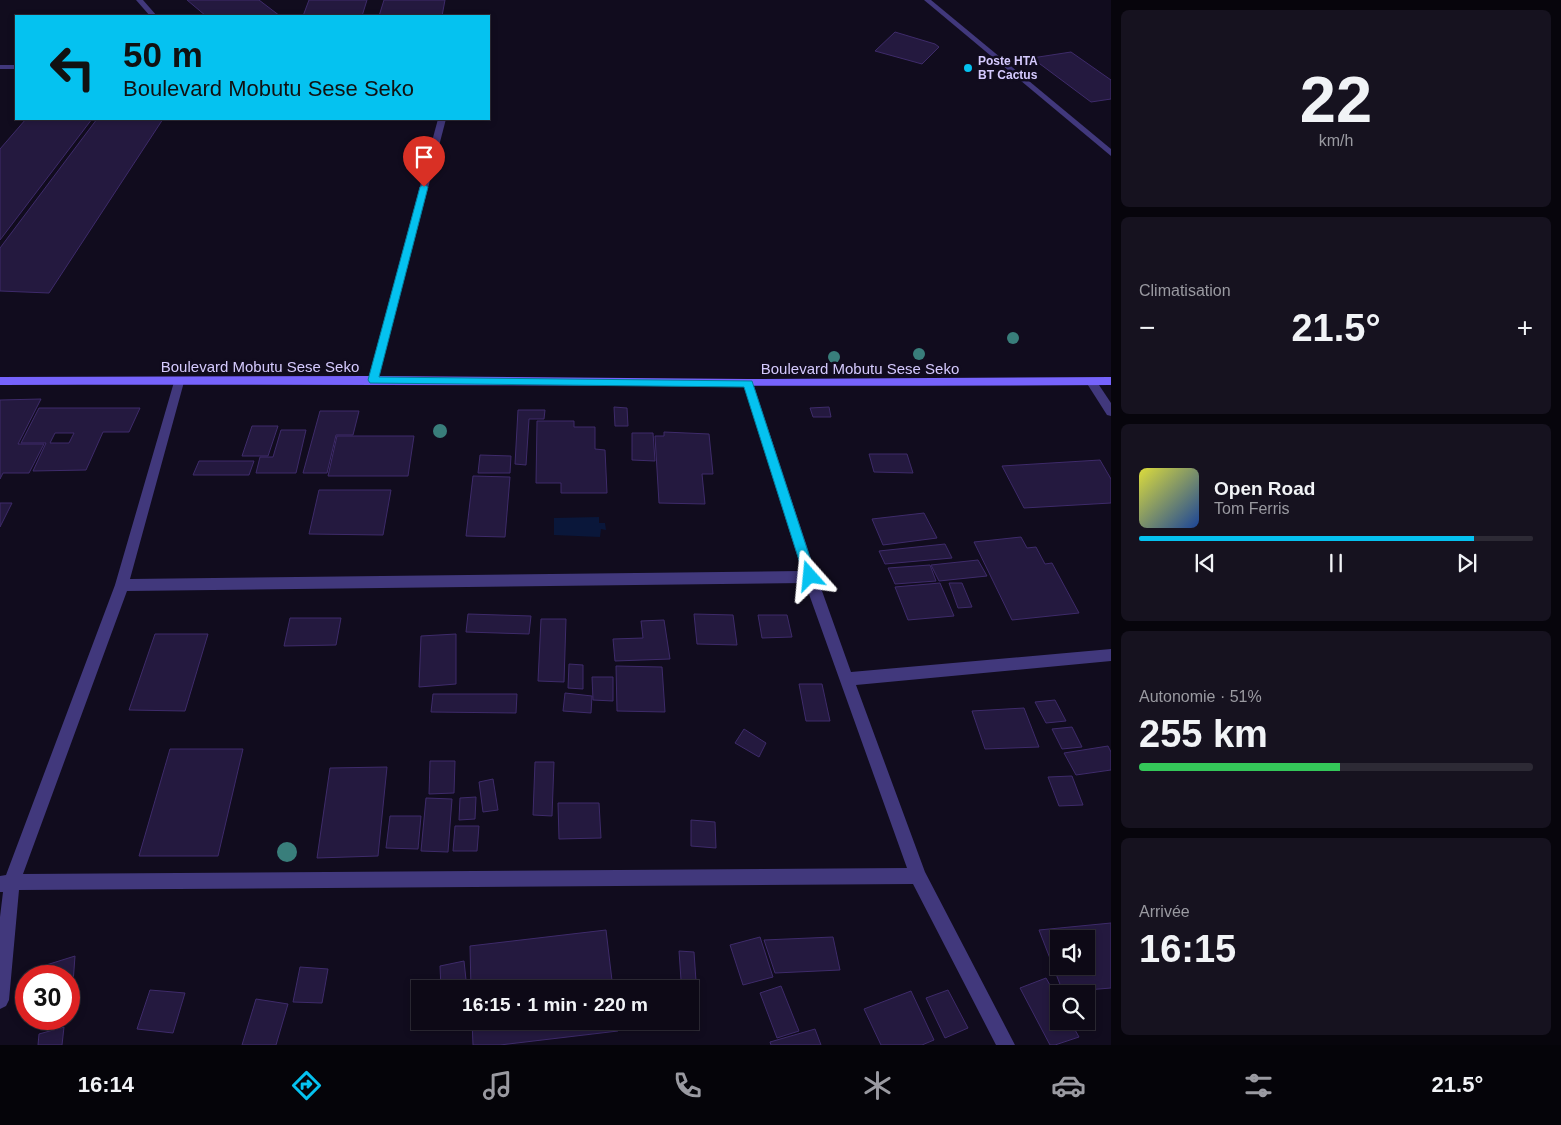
<!DOCTYPE html>
<html lang="fr">
<head>
<meta charset="utf-8">
<style>
	body { margin:0; font-family:Helvetica,sans-serif; background:#16121f; color:#f1f3f6; height:100vh; display:flex; flex-direction:column; font-size:19px; white-space:nowrap }
	* { box-sizing:border-box; margin:0 }
	p { font-size:16px; color:#9a9aa1 }
	.icon { flex:none; width:28px; height:28px; fill:none; stroke:currentColor; stroke-width:2; stroke-linecap:round; stroke-linejoin:round }
	.map { position:relative; flex:1; overflow:hidden }
	.details { display:flex; flex-direction:column; gap:10px; padding:10px; background:#07050c; width:450px }
	.details>* { flex:none }
	.guide { position:absolute; left:15px; top:15px; width:475px; height:105px; border-radius:0px; box-shadow:0 2px 8px #0003,0 0 0 1px #2d2a35; background:#05c2f0; color:#111; overflow:hidden }
	.buttons { position:absolute; left:1050px; top:930px; display:grid; gap:10px }
	.buttons a { display:grid; place-items:center; width:45px; height:45px; border-radius:0px; background:#0d0916; box-shadow:0 2px 8px #0003,0 0 0 1px #2d2a35; font-size:25px }
	.speed { position:absolute; left:15px; top:965px; display:flex; gap:10px; font-size:25px; font-weight:700; text-align:center }
	.speed>* { display:grid; place-content:center; width:65px; height:65px; border-radius:50%; background:#0d0916; box-shadow:0 2px 8px #0003,0 0 0 1px #2d2a35; line-height:1 }
	.speed .limit { border:8px solid #d22; background:#fff; color:#111 }
	.pin { position:absolute; display:grid; place-items:center; width:42px; height:42px; color:#fff; margin:-51px -21px; border-radius:50% 50% 50% 0; rotate:-45deg; box-shadow:0 0 5px #0007 }
	.pin .icon { rotate:45deg }
	.me { position:absolute; width:55px; margin:-28px; rotate:342deg; stroke-linejoin:round; filter:drop-shadow(0 0 4px #0008) }
	.turn { display:flex; align-items:center; gap:18px; height:105px; padding:0 25px; font-size:22px }
	.turn .icon { width:65px; height:65px; stroke-width:2.5 }
	.turn b { display:block; font-size:35px; line-height:42px }
	.big { font-size:38px; font-weight:600; line-height:1.1 }
	.details .card { flex:1; display:flex; flex-direction:column; justify-content:center; gap:8px; min-width:0; padding:0 18px; border-radius:8px; background:#16121f }
	.details .dial { align-items:center; gap:0 }
	.dial b { font-size:65px; line-height:1 }
	.song { display:flex; align-items:center; gap:15px }
	.cover { width:60px; height:60px; border-radius:8px; background:linear-gradient(135deg,hsl(60 70% 55%),hsl(220 70% 35%)) }
	.played { height:5px; border-radius:2px; background:linear-gradient(90deg,#05c2f0 85%,#2d2a35 85%) }
	.keys { display:flex; justify-content:space-around; direction:ltr }
	.heat { display:flex; justify-content:space-between; align-items:center; font-size:28px; direction:ltr }
	.charge { height:8px; border-radius:4px; background:linear-gradient(90deg,#34c759 51%,#2d2a35 0) }
	.trip { position:absolute; left:411px; top:980px; width:288px; height:50px; border-radius:0px; background:#0d0916; box-shadow:0 2px 8px #0003,0 0 0 1px #2d2a35; font-weight:600; line-height:50px; text-align:center }
	.dock { display:flex; height:80px; justify-content:space-around; align-items:center; background:#050409; color:#9a9aa1 }
	.dock .icon { width:35px; height:35px }
	.dock .active { color:#05c2f0 }
	.dock b { font-size:22px; color:#f1f3f6 }
	main { display:flex; flex:1; min-height:0 }
	.map>svg:first-child { display:block }
	.water { fill:#0a173a }
	.building { fill:#24193f; stroke:#3e2b6a; fill-rule:evenodd }
	.lines { fill:none; stroke-linecap:round; stroke-linejoin:round }
	.lane { fill:#41387c; fill-rule:evenodd }
	.street { fill:#41387c; fill-rule:evenodd }
	.secondary { fill:#7663fc; fill-rule:evenodd }
	.tree { fill:#397e7b }
	.route { fill:#05c2f0; stroke:#037e9c }
	.poi-dot { fill:#05c2f0; stroke:#110c1e; stroke-width:2 }
	.labels { text-anchor:middle; dominant-baseline:central; stroke-width:5; stroke-linejoin:round; paint-order:stroke }
	.far-poi-label { font-size:12px; font-weight:bold; fill:#d5cafe; stroke:#110c1e; text-anchor:start }
	.street-label { font-size:15px; fill:#d5cafe; stroke:#110c1e }
</style>
</head>
<body>
<main>
<div class="map">
<svg width="1111" height="1045" viewBox="0 0 1111 1045">
	<rect width="100%" height="100%" fill="#110c1e"/>
	<path class="water" d="M599,517V523H605L606,530L601,529L600,537L554,535V518Z"/>
	<g class="building">
		<path d="M187,0H259L280,16H206Z"/>
		<path d="M309,0H367L362,16H303Z"/>
		<path d="M384,0H445L442,16H379Z"/>
		<path d="M895,32L935,44L939,47L922,64L875,51Z"/>
		<path d="M1071,52L1111,80V99L1091,102L1032,58Z"/>
		<path d="M26,119H92L0,240V149Z"/>
		<path d="M97,119H163L49,293L0,291V248Z"/>
		<path d="M41,399L18,444H44L29,473H3L0,479V400Z"/>
		<path d="M614,407L627,408L628,426H615Z"/>
		<path d="M829,407L831,417H813L810,408Z"/>
		<path d="M39,408H140L129,432H103L86,470L33,471L46,443H21ZM55,433H74L69,443H50Z"/>
		<path d="M518,410H545L544,419H529L526,465L515,464Z"/>
		<path d="M320,411H359L353,435H336L327,473H303Z"/>
		<path d="M537,421H574V427H595V449L605,450L607,493H561V483H536Z"/>
		<path d="M252,426H278L268,456H242Z"/>
		<path d="M281,430H306L296,473H256L260,457H273Z"/>
		<path d="M664,432L709,434L713,474H702L705,504L659,503L655,436H664Z"/>
		<path d="M632,433H653L655,461L632,460Z"/>
		<path d="M337,436H414L408,476H328Z"/>
		<path d="M869,454H907L913,473L874,472Z"/>
		<path d="M480,455L511,456L510,473H478Z"/>
		<path d="M1100,460L1111,479V503L1024,508L1002,466Z"/>
		<path d="M199,461H254L249,475H193Z"/>
		<path d="M473,476L510,477L505,537L466,536Z"/>
		<path d="M319,490H391L383,535L309,534Z"/>
		<path d="M0,503H12L0,527Z"/>
		<path d="M924,513L937,538L883,545L872,519Z"/>
		<path d="M1021,537L1027,548L1036,547L1045,564L1052,563L1079,613L1012,620L974,542Z"/>
		<path d="M945,544L952,558L885,564L879,551Z"/>
		<path d="M978,560L987,576L939,581L931,565Z"/>
		<path d="M930,565L936,581L895,584L888,568Z"/>
		<path d="M940,583L954,616L908,620L895,587Z"/>
		<path d="M949,583H962L972,607L958,608Z"/>
		<path d="M468,614L531,616L529,634L466,632Z"/>
		<path d="M694,614L733,615L737,645L697,644Z"/>
		<path d="M758,615H787L792,637L762,638Z"/>
		<path d="M290,618H341L336,645L284,646Z"/>
		<path d="M541,619H566L564,682L538,681Z"/>
		<path d="M664,620L670,659L615,661L613,639L643,638L641,621Z"/>
		<path d="M155,634H208L185,711L129,710Z"/>
		<path d="M456,634V684L419,687L421,636Z"/>
		<path d="M569,664L583,665V689L568,688Z"/>
		<path d="M616,666L662,667L665,712L617,711Z"/>
		<path d="M592,677H613V701L593,700Z"/>
		<path d="M799,684H822L830,721H806Z"/>
		<path d="M565,693L592,696L591,713L563,711Z"/>
		<path d="M433,694H517L516,713L431,712Z"/>
		<path d="M1055,700L1066,721L1046,723L1035,702Z"/>
		<path d="M1024,708L1039,747L985,749L972,711Z"/>
		<path d="M1072,727L1082,747L1062,749L1052,729Z"/>
		<path d="M744,729L766,743L759,757L735,743Z"/>
		<path d="M1108,746L1111,752V770L1076,775L1064,753Z"/>
		<path d="M170,749H243L218,856H139Z"/>
		<path d="M430,761H455L454,793L429,794Z"/>
		<path d="M535,762H554L552,816L533,815Z"/>
		<path d="M387,767L378,856L317,858L330,768Z"/>
		<path d="M1072,776L1083,805L1059,806L1048,777Z"/>
		<path d="M493,779L498,810L483,812L479,782Z"/>
		<path d="M476,797L475,819L459,820L460,798Z"/>
		<path d="M426,798L452,799L448,852L421,851Z"/>
		<path d="M558,803H599L601,838L559,839Z"/>
		<path d="M390,816H421L418,849L386,848Z"/>
		<path d="M691,820L715,822L716,848L691,846Z"/>
		<path d="M455,826H479L477,851H453Z"/>
		<path d="M1111,923V988L1063,992L1039,930ZM1059,939H1086V966H1059Z"/>
		<path d="M606,930L613,989H471L470,946Z"/>
		<path d="M760,937L773,977L743,985L730,945Z"/>
		<path d="M833,937L840,970L775,973L764,940Z"/>
		<path d="M679,951L694,952L696,981L681,980Z"/>
		<path d="M75,956L72,997L69,998V976H42L43,966Z"/>
		<path d="M464,961L467,989H441L440,966Z"/>
		<path d="M300,967L328,969L322,1003L293,1002Z"/>
		<path d="M1046,978L1059,1001V1021H1070L1079,1037L1055,1045H1050L1020,988Z"/>
		<path d="M781,986L799,1031L777,1038L760,993Z"/>
		<path d="M150,990L185,993L173,1033L137,1029Z"/>
		<path d="M948,990L968,1028L945,1038L926,998Z"/>
		<path d="M911,991L934,1040L922,1045H881L864,1009Z"/>
		<path d="M256,999L288,1004L276,1045H242Z"/>
		<path d="M472,1021H617L618,1031L500,1045H473Z"/>
		<path d="M64,1027L62,1045H38L39,1034Z"/>
		<path d="M815,1029L821,1045H771L770,1042Z"/>
	</g>
	<g class="lines">
		<g class="lane">
			<path d="M136,0H143L157,16H150Z"/>
			<rect x="0" y="65" width="16" height="4"/>
			<path d="M438,119H446L378,380L373,384L368,380Z"/>
		</g>
		<g class="street">
			<path d="M924,0H931L1111,149V156Z"/>
			<path d="M179,378L184,382L130,579L802,571L743,383L748,379L753,383L817,577L851,672L1111,649V661L856,685L925,872L1015,1045H996L913,884L19,890L9,1000L6,1006L0,1009V917L3,892H0V876L6,875L115,585L174,382ZM805,583L907,868L23,874L127,591Z"/>
			<path d="M1091,378L1095,379L1111,403V416L1107,415L1086,382Z"/>
		</g>
		<path class="secondary" d="M373,376L748,379L1111,377V385C741,387 370,384 0,385V377Z"/>
	</g>
	<g class="tree">
		<circle cx="1013" cy="338" r="6"/>
		<circle cx="919" cy="354" r="6"/>
		<circle cx="834" cy="357" r="6"/>
		<circle cx="440" cy="431" r="7"/>
		<circle cx="287" cy="852" r="10"/>
	</g>
	<path class="route" d="M424,184L428,187L379,377L752,381L816,576L815,580L810,582L806,580L804,576L744,387L370,383L368,380L420,187Z"/>
	<circle class="poi-dot" cx="968" cy="68" r="5"/>
	<g class="labels">
		<g class="far-poi-label">
			<text x="978" y="61">Poste HTA<tspan x="978" dy="14">BT Cactus</tspan></text>
		</g>
		<g class="street-label">
			<text x="260" y="366">Boulevard Mobutu Sese Seko</text>
			<text x="860" y="368">Boulevard Mobutu Sese Seko</text>
		</g>
	</g>
</svg>
<div class="buttons">
<a><svg class="icon" aria-label="sound" viewBox="0 0 24 24"><path d="M4 9h4l5-4v14l-5-4H4zM17 9q2 3 0 6"/></svg></a>
<a><svg class="icon" aria-label="search" viewBox="0 0 24 24"><circle cx="10" cy="10" r="6"/><path d="M15 15l6 6"/></svg></a>
</div>
<div class="speed"><div class="limit">30</div></div>
<div class="pin" style="left:424px;top:187px;background:#d93025"><svg class="icon" aria-label="arrive" viewBox="0 0 24 24"><path d="M6 21V4h12l-3 4 3 4H6"/></svg></div>
<svg class="me" style="left:810px;top:576px" viewBox="-20 -20 40 40"><path d="M0-17L14 15 0 8-14 15z" fill="#05c2f0" stroke="#fff" stroke-width="4"/></svg>
<div class="trip">16:15 · 1 min · 220 m</div>
<div class="guide">
<div class="turn"><svg class="icon" aria-label="left" viewBox="0 0 24 24"><path d="M17 20v-9H6M10 6l-5 5 5 5"/></svg><div><b>50 m</b>Boulevard Mobutu Sese Seko</div></div>
</div>
</div>
<section class="details">
<div class="card dial"><b>22</b><p>km/h</p></div>
<div class="card"><p>Climatisation</p>
<div class="heat"><a>−</a><b class="big">21.5°</b><a>+</a></div>
</div>
<div class="card">
<div class="song"><i class="cover"></i><div><b>Open Road</b><p>Tom Ferris</p></div></div>
<div class="played"></div>
<div class="keys"><svg class="icon" aria-label="previous" viewBox="0 0 24 24"><path d="M18 5L8 12l10 7zM5 5v14"/></svg><svg class="icon" aria-label="pause" viewBox="0 0 24 24"><path d="M8 5v14M16 5v14"/></svg><svg class="icon" aria-label="next" viewBox="0 0 24 24"><path d="M6 5l10 7-10 7zM19 5v14"/></svg></div>
</div>
<div class="card"><p>Autonomie · 51%</p><b class="big">255 km</b><div class="charge"></div></div>
<div class="card"><p>Arrivée</p><b class="big">16:15</b></div>
</section>
</main>
<nav class="dock">
<b>16:14</b>
<svg class="icon active" aria-label="directions" viewBox="0 0 24 24"><path d="M12 3l9 9-9 9-9-9zM9 14v-3h6M13 9l2 2-2 2"/></svg>
<svg class="icon" aria-label="music" viewBox="0 0 24 24"><path d="M9 18V5l10-2v13"/><circle cx="6" cy="18" r="3"/><circle cx="16" cy="16" r="3"/></svg>
<svg class="icon" aria-label="phone" viewBox="0 0 24 24"><path d="M5 4h4l2 5-3 2q2 4 5 5l2-3 5 2v4C11 20 4 13 5 4z"/></svg>
<svg class="icon" aria-label="climate" viewBox="0 0 24 24"><path d="M12 3v18M4 7l16 10M4 17L20 7"/></svg>
<svg class="icon" aria-label="car" viewBox="0 0 24 24"><path d="M5 17H2v-5l4-1 3-4h7l3 4 3 1v5h-3M9 17h6M6 11h13"/><circle cx="7" cy="17" r="2"/><circle cx="17" cy="17" r="2"/></svg>
<svg class="icon" aria-label="filters" viewBox="0 0 24 24"><path d="M4 7h16M4 17h16"/><circle cx="9" cy="7" r="2"/><circle cx="15" cy="17" r="2"/></svg>
<b>21.5°</b>
</nav>
</body>
</html>
